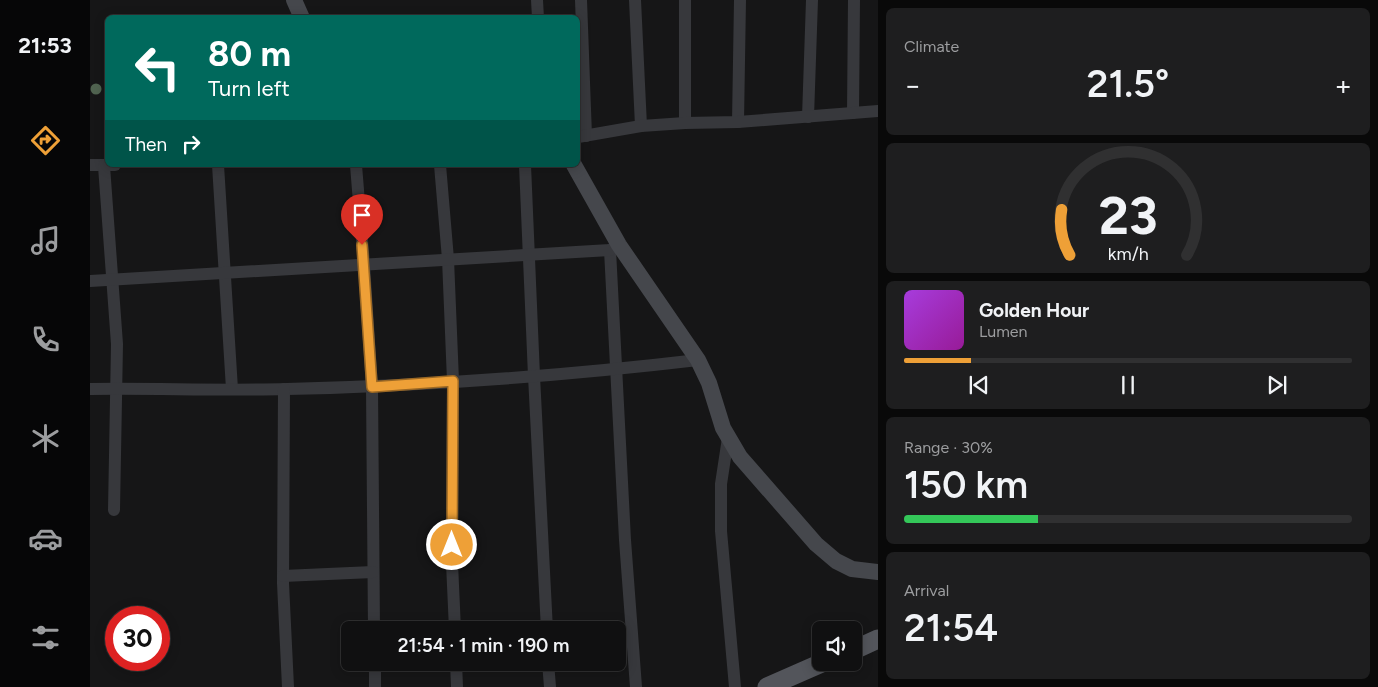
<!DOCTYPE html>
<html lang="en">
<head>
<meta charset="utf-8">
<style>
	body { margin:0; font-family:Figtree,sans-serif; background:#1e1e1f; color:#f1f3f6; height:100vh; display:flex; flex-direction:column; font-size:19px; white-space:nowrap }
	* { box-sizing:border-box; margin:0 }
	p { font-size:16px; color:#9c9d9f }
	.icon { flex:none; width:28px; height:28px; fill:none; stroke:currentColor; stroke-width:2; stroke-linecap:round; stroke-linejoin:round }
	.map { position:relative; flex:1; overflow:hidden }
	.drawer { display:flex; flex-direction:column; gap:8px; padding:8px; background:#090909; width:500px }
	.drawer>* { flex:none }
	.top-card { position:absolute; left:15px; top:15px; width:475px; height:152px; border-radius:8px; box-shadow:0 2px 12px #0003,0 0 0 1px #303031; background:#00695c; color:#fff; overflow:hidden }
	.tools { position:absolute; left:722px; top:621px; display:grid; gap:10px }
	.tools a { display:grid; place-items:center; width:50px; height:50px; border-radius:8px; background:#101011; box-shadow:0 2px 12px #0003,0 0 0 1px #303031; font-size:25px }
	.speed { position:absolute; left:15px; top:606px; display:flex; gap:10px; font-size:25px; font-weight:700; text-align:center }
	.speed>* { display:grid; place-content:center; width:65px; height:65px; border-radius:50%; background:#101011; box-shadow:0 2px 12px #0003,0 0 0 1px #303031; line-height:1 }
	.speed .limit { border:8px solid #d22; background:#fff; color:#111 }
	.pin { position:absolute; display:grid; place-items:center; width:42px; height:42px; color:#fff; margin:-51px -21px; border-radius:50% 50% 50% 0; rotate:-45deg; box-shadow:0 0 5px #0007 }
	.pin .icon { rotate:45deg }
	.me { position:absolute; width:55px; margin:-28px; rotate:0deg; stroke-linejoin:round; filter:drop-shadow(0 0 4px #0008) }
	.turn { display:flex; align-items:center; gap:18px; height:105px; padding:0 20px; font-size:22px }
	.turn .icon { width:65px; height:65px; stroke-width:2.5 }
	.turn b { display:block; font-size:35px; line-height:42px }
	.then { display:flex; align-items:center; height:48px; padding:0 20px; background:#0003; gap:10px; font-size:19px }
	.big { font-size:38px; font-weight:600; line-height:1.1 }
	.drawer .tile { flex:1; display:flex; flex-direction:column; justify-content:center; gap:8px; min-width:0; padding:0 18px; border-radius:8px; background:#1e1e1f }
	.drawer .dial { align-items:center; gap:0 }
	.dial svg { height:130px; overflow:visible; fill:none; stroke:#303031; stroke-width:7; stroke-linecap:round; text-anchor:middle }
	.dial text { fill:#f1f3f6; stroke:none }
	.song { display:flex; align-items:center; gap:15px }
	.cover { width:60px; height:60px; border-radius:8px; background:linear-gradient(135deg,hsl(280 70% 55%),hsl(300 70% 35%)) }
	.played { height:5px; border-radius:2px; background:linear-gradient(90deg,#eea037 15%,#303031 15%) }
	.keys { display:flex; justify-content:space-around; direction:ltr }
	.heat { display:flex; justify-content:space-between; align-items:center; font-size:28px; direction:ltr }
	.charge { height:8px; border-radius:4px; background:linear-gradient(90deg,#34c759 30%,#303031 0) }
	.trip { position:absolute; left:251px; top:621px; width:285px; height:50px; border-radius:8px; background:#101011; box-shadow:0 2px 12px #0003,0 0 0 1px #303031; font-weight:600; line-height:50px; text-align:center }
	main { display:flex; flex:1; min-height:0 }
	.tabs { display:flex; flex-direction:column; width:90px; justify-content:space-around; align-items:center; background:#060607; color:#9c9d9f }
	.tabs .icon { width:35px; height:35px }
	.tabs .active { color:#eea037 }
	.tabs b { font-size:22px; color:#f1f3f6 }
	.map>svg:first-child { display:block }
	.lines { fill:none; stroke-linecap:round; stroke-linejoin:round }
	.minor { stroke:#37383c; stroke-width:12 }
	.secondary { stroke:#45474c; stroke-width:16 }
	.primary { stroke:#53555b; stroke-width:19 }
	.tree { fill:#506350 }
	.route-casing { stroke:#9b6824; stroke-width:12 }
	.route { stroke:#eea037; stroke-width:9 }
</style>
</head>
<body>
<main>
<nav class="tabs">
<b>21:53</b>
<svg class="icon active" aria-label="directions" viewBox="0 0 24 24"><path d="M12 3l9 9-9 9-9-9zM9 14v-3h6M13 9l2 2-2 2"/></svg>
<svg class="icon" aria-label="music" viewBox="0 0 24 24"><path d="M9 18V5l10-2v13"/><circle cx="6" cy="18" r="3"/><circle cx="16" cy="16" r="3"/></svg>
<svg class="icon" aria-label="phone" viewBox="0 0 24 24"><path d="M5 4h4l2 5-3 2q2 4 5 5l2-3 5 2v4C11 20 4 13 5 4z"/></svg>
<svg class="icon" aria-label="climate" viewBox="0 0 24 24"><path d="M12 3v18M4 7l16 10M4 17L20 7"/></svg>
<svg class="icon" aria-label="car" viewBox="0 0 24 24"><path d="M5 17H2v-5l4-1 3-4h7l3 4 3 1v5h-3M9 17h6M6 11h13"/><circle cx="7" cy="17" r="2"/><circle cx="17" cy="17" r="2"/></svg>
<svg class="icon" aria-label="filters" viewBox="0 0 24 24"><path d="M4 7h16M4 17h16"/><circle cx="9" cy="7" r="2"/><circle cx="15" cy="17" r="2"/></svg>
</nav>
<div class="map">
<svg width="788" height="687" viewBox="0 0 788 687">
	<rect width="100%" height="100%" fill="#161617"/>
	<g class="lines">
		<g class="minor">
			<path d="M447,0L448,18"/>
			<path d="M491,0L496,136"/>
			<path d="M545,0L551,126"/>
			<path d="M595,0V123"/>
			<path d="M763,113L764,0"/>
			<path d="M718,117L722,0"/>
			<path d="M648,122L650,0"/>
			<path d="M488,137L551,126L595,123L648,122L788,111"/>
			<path d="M0,165H25"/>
			<path d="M128,165L142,389"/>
			<path d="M266,165L274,265L282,387L284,630"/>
			<path d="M350,165L358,259L363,381L362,563L365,630"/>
			<path d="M435,165L444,376L457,630"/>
			<path d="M14,166L27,344L24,510"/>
			<path d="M520,250L535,540L546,687"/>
			<path d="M0,281L520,250L529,245"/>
			<path d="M0,389C66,388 131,391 197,389C334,386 472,376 608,360"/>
			<path d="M194,389L193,583L198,687"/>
			<path d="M638,438L631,484V531L645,687"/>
			<path d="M193,576L283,572"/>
			<path d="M285,662V687"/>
			<path d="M366,662L367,687"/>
			<path d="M458,662L460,687"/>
		</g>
		<g class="secondary">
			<path d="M204,0L212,18"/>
			<path d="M484,165L529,245L608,360L619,383L633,428L650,457L726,544L746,561L762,569L788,572"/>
		</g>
		<g class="primary">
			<path d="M764,650L788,639"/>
			<path d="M677,687L734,662"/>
		</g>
	</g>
	<circle class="tree" cx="6" cy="89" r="5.5"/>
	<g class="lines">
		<defs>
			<path id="route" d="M272,245L282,387L363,381L362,545"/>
		</defs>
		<use href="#route" class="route-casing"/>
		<use href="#route" class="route"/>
	</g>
</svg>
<div class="tools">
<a><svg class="icon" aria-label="sound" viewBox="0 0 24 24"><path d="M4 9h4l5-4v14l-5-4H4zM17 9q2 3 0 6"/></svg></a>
</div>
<div class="speed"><div class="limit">30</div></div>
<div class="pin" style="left:272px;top:245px;background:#d93025"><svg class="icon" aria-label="arrive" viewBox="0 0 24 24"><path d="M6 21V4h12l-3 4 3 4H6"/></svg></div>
<svg class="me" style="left:362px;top:545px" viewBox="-20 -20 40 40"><circle r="17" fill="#eea037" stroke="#fff" stroke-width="3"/><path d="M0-11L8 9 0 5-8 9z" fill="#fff"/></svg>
<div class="trip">21:54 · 1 min · 190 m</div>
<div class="top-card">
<div class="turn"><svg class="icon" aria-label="left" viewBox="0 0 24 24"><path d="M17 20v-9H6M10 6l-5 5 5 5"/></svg><div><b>80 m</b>Turn left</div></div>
<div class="then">Then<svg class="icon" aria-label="right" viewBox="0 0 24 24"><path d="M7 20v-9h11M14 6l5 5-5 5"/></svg></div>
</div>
</div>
<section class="drawer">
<div class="tile"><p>Climate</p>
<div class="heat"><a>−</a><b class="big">21.5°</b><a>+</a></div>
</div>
<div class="tile dial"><svg viewBox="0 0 100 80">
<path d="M14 69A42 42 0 1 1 86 69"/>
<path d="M14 69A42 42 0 0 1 9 41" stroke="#eea037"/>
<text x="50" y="56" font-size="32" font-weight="700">23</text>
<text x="50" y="72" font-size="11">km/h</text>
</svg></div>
<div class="tile">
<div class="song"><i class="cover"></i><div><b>Golden Hour</b><p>Lumen</p></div></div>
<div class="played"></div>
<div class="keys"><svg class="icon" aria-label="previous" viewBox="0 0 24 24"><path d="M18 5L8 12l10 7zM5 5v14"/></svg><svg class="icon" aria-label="pause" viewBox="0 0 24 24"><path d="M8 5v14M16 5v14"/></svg><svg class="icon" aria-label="next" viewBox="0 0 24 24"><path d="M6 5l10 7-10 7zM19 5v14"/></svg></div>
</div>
<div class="tile"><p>Range · 30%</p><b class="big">150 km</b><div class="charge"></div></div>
<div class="tile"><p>Arrival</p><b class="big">21:54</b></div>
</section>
</main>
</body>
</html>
